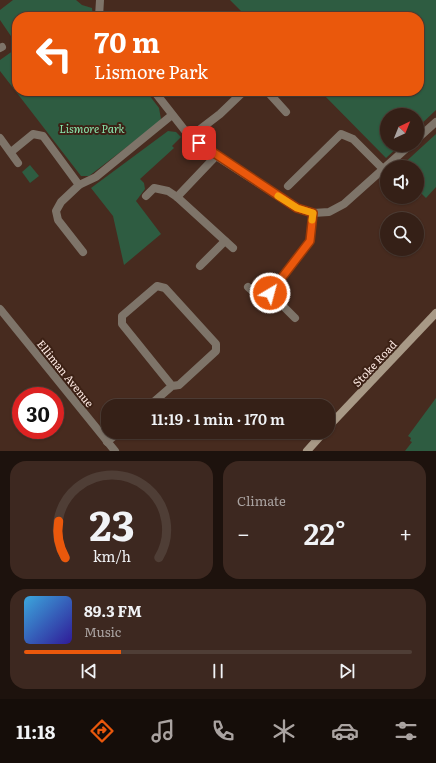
<!DOCTYPE html>
<html lang="en">
<head>
<meta charset="utf-8">
<style>
	body { margin:0; font-family:Literata,serif; background:#3d2820; color:#f1f3f6; height:100vh; display:flex; flex-direction:column; font-size:15px; white-space:nowrap }
	* { box-sizing:border-box; margin:0 }
	p { font-size:13px; color:#aaa3a1 }
	.icon { flex:none; width:22px; height:22px; fill:none; stroke:currentColor; stroke-width:2; stroke-linecap:round; stroke-linejoin:round }
	.map { position:relative; height:451px; overflow:hidden }
	.sheet { display:flex; flex-direction:column; gap:10px; padding:10px; background:#1d120d; flex:1 }
	.sheet>* { flex:none }
	.hud { position:absolute; left:12px; top:12px; width:412px; height:84px; border-radius:16px; box-shadow:0 1px 3px #0004,0 0 0 1px #4f3e36; background:#ea580c; color:#fff; overflow:hidden }
	.needle { width:26px; rotate:43deg }
	.fabs { position:absolute; left:380px; top:108px; display:grid; gap:8px }
	.fabs a { display:grid; place-items:center; width:44px; height:44px; border-radius:50%; background:#352017; box-shadow:0 1px 3px #0004,0 0 0 1px #4f3e36; font-size:20px }
	.speed { position:absolute; left:12px; top:387px; display:flex; gap:8px; font-size:20px; font-weight:700; text-align:center }
	.speed>* { display:grid; place-content:center; width:52px; height:52px; border-radius:50%; background:#352017; box-shadow:0 1px 3px #0004,0 0 0 1px #4f3e36; line-height:1 }
	.speed .limit { border:6px solid #d22; background:#fff; color:#111 }
	.pin { position:absolute; display:grid; place-items:center; width:34px; height:34px; color:#fff; margin:-17px; border-radius:8px; box-shadow:0 2px 6px #0006 }
	.me { position:absolute; width:44px; margin:-22px; rotate:37deg; stroke-linejoin:round; filter:drop-shadow(0 0 3px #0008) }
	.turn { display:flex; align-items:center; gap:14px; height:84px; padding:0 16px; font-size:18px }
	.turn .icon { width:52px; height:52px; stroke-width:2.5 }
	.turn b { display:block; font-size:28px; line-height:34px }
	.big { font-size:30px; font-weight:600; line-height:1.1 }
	.sheet .card { flex:1; display:flex; flex-direction:column; justify-content:center; gap:6px; min-width:0; padding:0 14px; border-radius:16px; background:#3d2820 }
	.sheet .dial { align-items:center; gap:0 }
	.dial svg { height:104px; overflow:visible; fill:none; stroke:#4f3e36; stroke-width:7; stroke-linecap:round; text-anchor:middle }
	.dial text { fill:#f1f3f6; stroke:none }
	.song { display:flex; align-items:center; gap:12px }
	.cover { width:48px; height:48px; border-radius:6px; background:linear-gradient(135deg,hsl(200 70% 55%),hsl(250 70% 35%)) }
	.played { height:4px; border-radius:2px; background:linear-gradient(90deg,#ea580c 25%,#4f3e36 25%) }
	.keys { display:flex; justify-content:space-around; direction:ltr }
	.heat { display:flex; justify-content:space-between; align-items:center; font-size:22px; direction:ltr }
	.sheet .tiles { flex:1; display:grid; gap:10px; grid-template-columns:1fr 1fr }
	.card:last-child { grid-column:span 2 }
	.trip { position:absolute; left:101px; top:399px; width:234px; height:40px; border-radius:16px; background:#352017; box-shadow:0 1px 3px #0004,0 0 0 1px #4f3e36; font-weight:600; line-height:40px; text-align:center }
	.tab-bar { display:flex; height:64px; justify-content:space-around; align-items:center; background:#150d09; color:#aaa3a1 }
	.tab-bar .icon { width:28px; height:28px }
	.tab-bar .active { color:#ea580c }
	.tab-bar b { font-size:18px; color:#f1f3f6 }
	.map>svg:first-child { display:block }
	.green { fill:#2e5c41 }
	.lines { fill:none; stroke-linecap:round; stroke-linejoin:round }
	.street { stroke:#7e7469; stroke-width:8 }
	.secondary { stroke:#a89986; stroke-width:8 }
	.route-casing { stroke:#983908; stroke-width:10 }
	.route { stroke:#ea580c; stroke-width:7 }
	.slow { stroke:#f59e0b; stroke-width:7 }
	.labels { text-anchor:middle; dominant-baseline:central; stroke-width:4; stroke-linejoin:round; paint-order:stroke }
	.park-label { font-size:11px; font-style:italic; fill:#8ae7ae; stroke:#3c2115 }
	.street-label { font-size:11px; fill:#ffebe4; stroke:#3c2115 }
</style>
</head>
<body>
<div class="map">
<svg width="436" height="451" viewBox="0 0 436 451">
	<rect width="100%" height="100%" fill="#472b1f"/>
	<g class="green">
		<path d="M13,0H76L82,5L92,8L93,17H17V45L0,20V10Z"/>
		<path d="M230,0H436V110L417,128V115H387V145H400L386,158L320,91H419V17H247Z"/>
		<path d="M17,48V91H146L159,108L161,119L158,123L89,176H81L0,71V60Z"/>
		<path d="M168,131L176,132L181,137L172,146L174,148L140,179L144,183L145,189L136,201L161,234L124,265L113,216L91,188Z"/>
		<path d="M436,134V187L426,198L417,189V167H400Z"/>
		<path d="M30,165L39,176L30,183L22,172Z"/>
		<path d="M436,398V451H405L412,442L410,441L411,438L408,436Z"/>
	</g>
	<g class="lines">
		<g class="street">
			<path d="M99,17L100,0"/>
			<path d="M0,48L2,47"/>
			<path d="M154,91L190,137L216,156L297,208L313,213L329,212L344,204L410,145"/>
			<path d="M267,91L286,112"/>
			<path d="M190,137L220,114L244,91"/>
			<path d="M0,138L18,163"/>
			<path d="M417,139L436,122"/>
			<path d="M11,152L33,134L43,136L79,185"/>
			<path d="M288,186L341,134L353,139L383,169"/>
			<path d="M146,196L154,188L168,191L177,197L233,248"/>
			<path d="M177,197L216,156"/>
			<path d="M83,252L58,220L56,211L61,202L79,185L96,177L172,115"/>
			<path d="M200,266L225,241"/>
			<path d="M248,287L256,294L270,293L310,241L313,213"/>
			<path d="M270,293L295,318"/>
			<path d="M0,309L115,451"/>
			<path d="M149,406L172,386L179,385L216,351V344L165,288L157,286L122,316V324L172,386"/>
			<path d="M107,442L119,432"/>
		</g>
		<g class="secondary">
			<path d="M328,427L436,313"/>
			<path d="M307,451L324,432"/>
		</g>
	</g>
	<g class="lines">
		<defs>
			<path id="route" d="M199,143L297,208L313,213L310,241L270,293"/>
		</defs>
		<use href="#route" class="route-casing"/>
		<use href="#route" class="route"/>
		<path class="slow" d="M278,196L297,208L313,213L312,220"/>
	</g>
	<g class="labels">
		<g class="park-label">
			<text x="92" y="128">Lismore Park</text>
		</g>
		<g class="street-label">
			<text transform="translate(374 363) rotate(-47)">Stoke Road</text>
			<text transform="translate(66 373) rotate(51)">Elliman Avenue</text>
		</g>
	</g>
</svg>
<div class="fabs">
<a><svg class="needle" viewBox="-14 -14 28 28"><path d="M0-13l5 13h-10z" fill="#e53935"/><path d="M0 13l5-13h-10z" fill="#aaa3a1"/></svg></a>
<a><svg class="icon" aria-label="sound" viewBox="0 0 24 24"><path d="M4 9h4l5-4v14l-5-4H4zM17 9q2 3 0 6"/></svg></a>
<a><svg class="icon" aria-label="search" viewBox="0 0 24 24"><circle cx="10" cy="10" r="6"/><path d="M15 15l6 6"/></svg></a>
</div>
<div class="speed"><div class="limit">30</div></div>
<div class="pin" style="left:199px;top:143px;background:#d93025"><svg class="icon" aria-label="arrive" viewBox="0 0 24 24"><path d="M6 21V4h12l-3 4 3 4H6"/></svg></div>
<svg class="me" style="left:270px;top:293px" viewBox="-20 -20 40 40"><circle r="17" fill="#ea580c" stroke="#fff" stroke-width="3"/><path d="M0-11L8 9 0 5-8 9z" fill="#fff"/></svg>
<div class="trip">11:19 · 1 min · 170 m</div>
<div class="hud">
<div class="turn"><svg class="icon" aria-label="left" viewBox="0 0 24 24"><path d="M17 20v-9H6M10 6l-5 5 5 5"/></svg><div><b>70 m</b>Lismore Park</div></div>
</div>
</div>
<section class="sheet">
<div class="tiles">
<div class="card dial"><svg viewBox="0 0 100 80">
<path d="M14 69A42 42 0 1 1 86 69"/>
<path d="M14 69A42 42 0 0 1 9 41" stroke="#ea580c"/>
<text x="50" y="56" font-size="32" font-weight="700">23</text>
<text x="50" y="72" font-size="11">km/h</text>
</svg></div>
<div class="card"><p>Climate</p>
<div class="heat"><a>−</a><b class="big">22°</b><a>+</a></div>
</div>
<div class="card">
<div class="song"><i class="cover"></i><div><b>89.3 FM</b><p>Music</p></div></div>
<div class="played"></div>
<div class="keys"><svg class="icon" aria-label="previous" viewBox="0 0 24 24"><path d="M18 5L8 12l10 7zM5 5v14"/></svg><svg class="icon" aria-label="pause" viewBox="0 0 24 24"><path d="M8 5v14M16 5v14"/></svg><svg class="icon" aria-label="next" viewBox="0 0 24 24"><path d="M6 5l10 7-10 7zM19 5v14"/></svg></div>
</div>
</div>
</section>
<nav class="tab-bar">
<b>11:18</b>
<svg class="icon active" aria-label="directions" viewBox="0 0 24 24"><path d="M12 3l9 9-9 9-9-9zM9 14v-3h6M13 9l2 2-2 2"/></svg>
<svg class="icon" aria-label="music" viewBox="0 0 24 24"><path d="M9 18V5l10-2v13"/><circle cx="6" cy="18" r="3"/><circle cx="16" cy="16" r="3"/></svg>
<svg class="icon" aria-label="phone" viewBox="0 0 24 24"><path d="M5 4h4l2 5-3 2q2 4 5 5l2-3 5 2v4C11 20 4 13 5 4z"/></svg>
<svg class="icon" aria-label="climate" viewBox="0 0 24 24"><path d="M12 3v18M4 7l16 10M4 17L20 7"/></svg>
<svg class="icon" aria-label="car" viewBox="0 0 24 24"><path d="M5 17H2v-5l4-1 3-4h7l3 4 3 1v5h-3M9 17h6M6 11h13"/><circle cx="7" cy="17" r="2"/><circle cx="17" cy="17" r="2"/></svg>
<svg class="icon" aria-label="filters" viewBox="0 0 24 24"><path d="M4 7h16M4 17h16"/><circle cx="9" cy="7" r="2"/><circle cx="15" cy="17" r="2"/></svg>
</nav>
</body>
</html>
